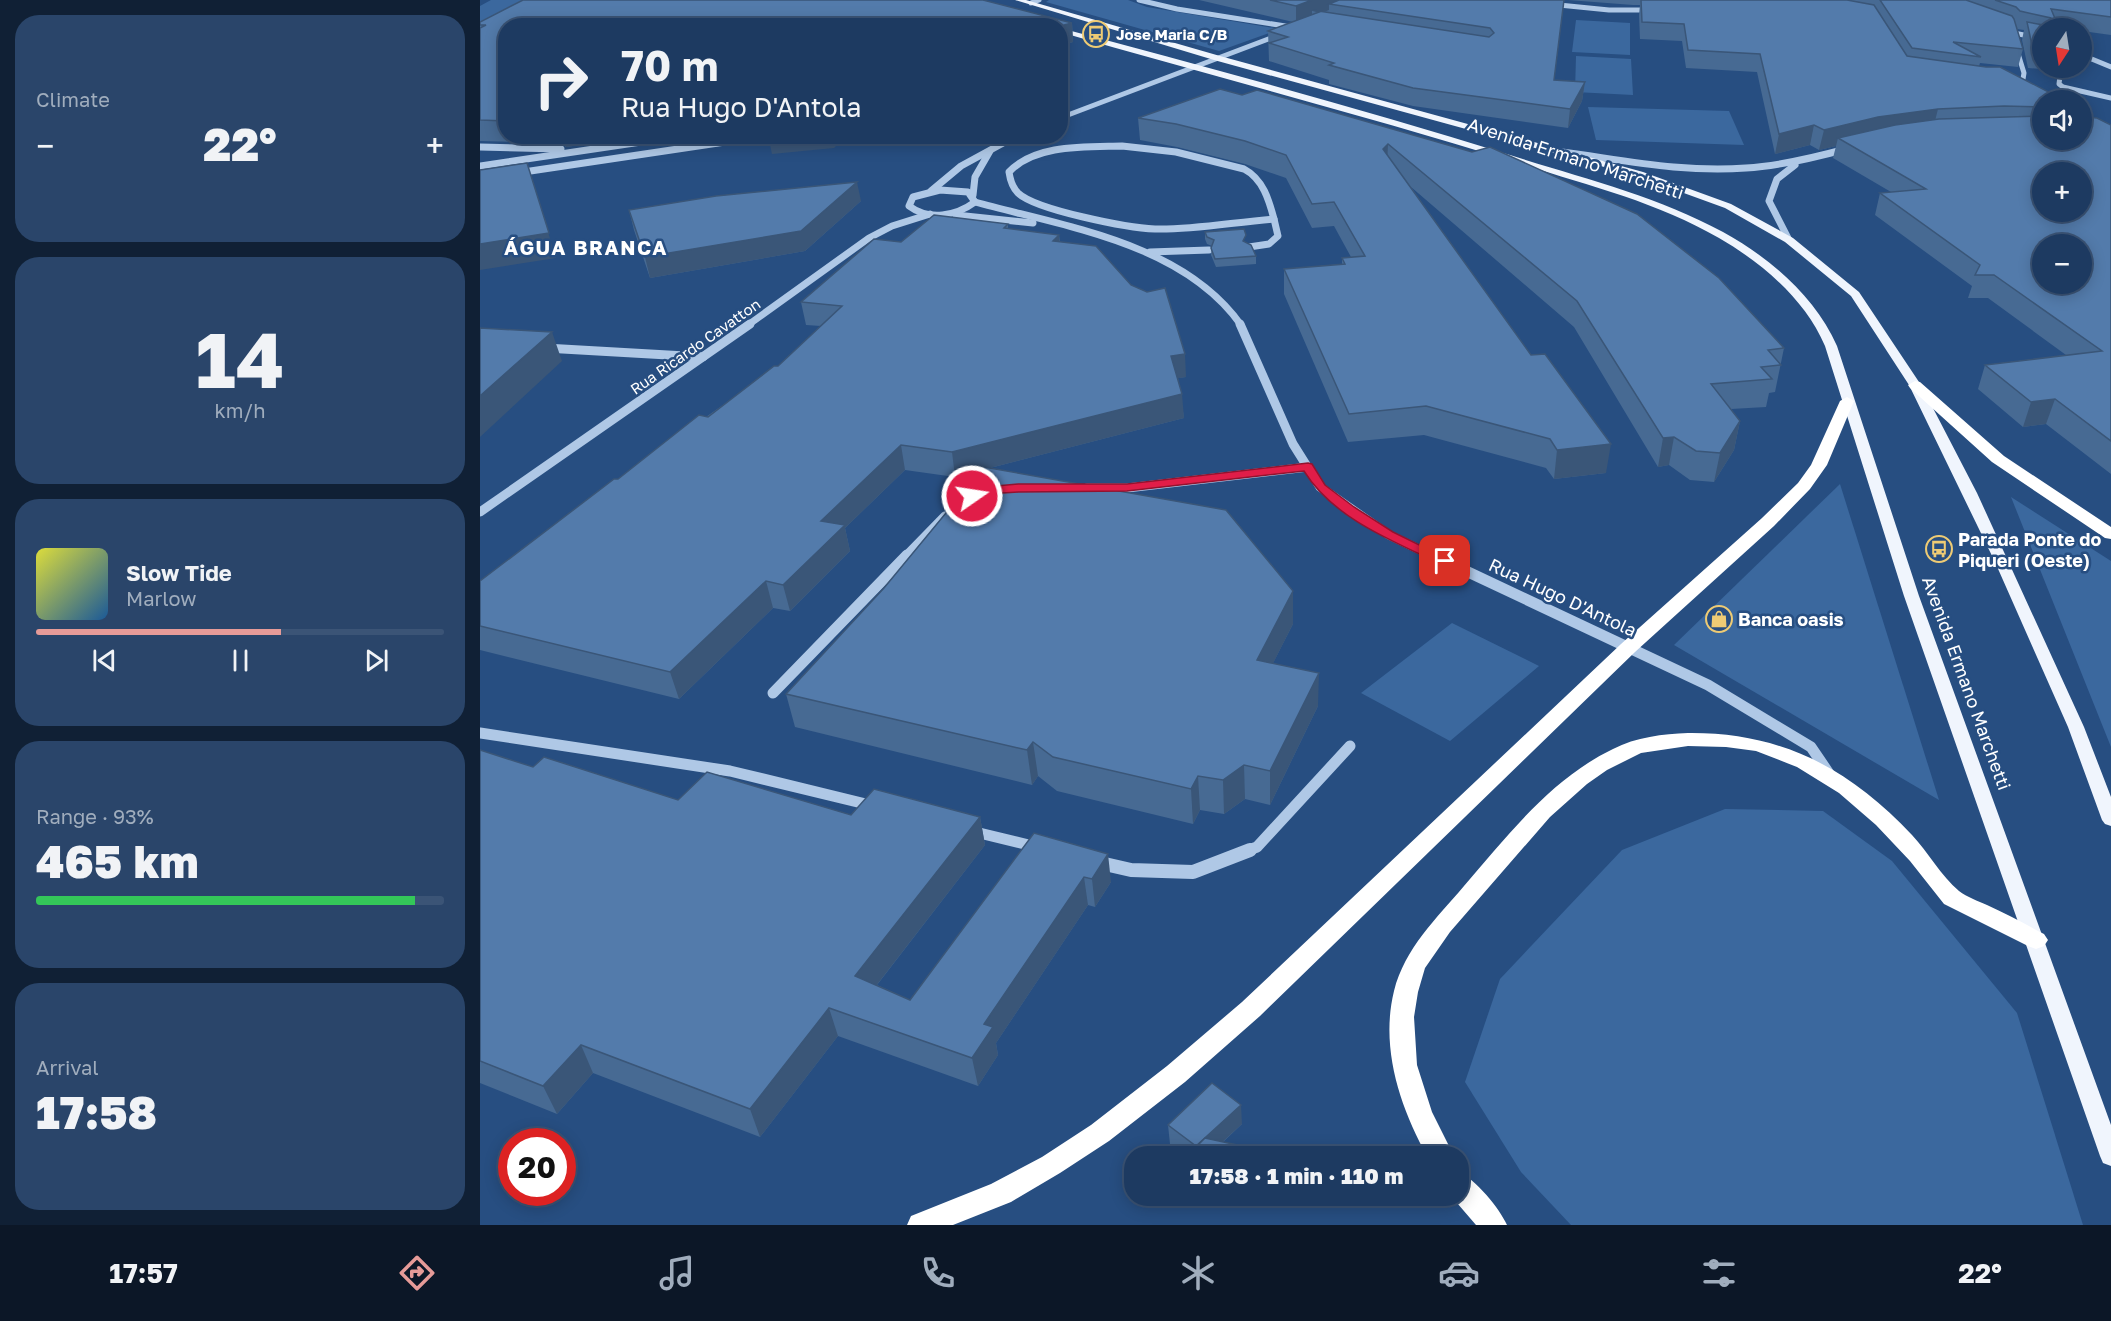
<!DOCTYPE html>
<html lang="en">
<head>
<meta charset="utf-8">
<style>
	body { margin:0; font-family:"Golos Text",sans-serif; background:#2a456a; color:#f1f3f6; height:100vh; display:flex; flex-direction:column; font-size:22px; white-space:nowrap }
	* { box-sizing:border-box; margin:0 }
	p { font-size:20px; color:#a0adbd }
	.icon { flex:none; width:33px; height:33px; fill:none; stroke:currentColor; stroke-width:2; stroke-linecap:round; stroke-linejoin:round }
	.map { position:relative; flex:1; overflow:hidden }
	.details { display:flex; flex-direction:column; gap:15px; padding:15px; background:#102035; width:480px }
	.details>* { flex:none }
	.guide { position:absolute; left:18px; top:18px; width:570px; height:126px; border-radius:24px; box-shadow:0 3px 15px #0003,0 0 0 2px #3b5476; background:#1d3a61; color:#f1f3f6; overflow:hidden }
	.needle { width:39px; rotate:192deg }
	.tools { position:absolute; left:1552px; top:18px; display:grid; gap:12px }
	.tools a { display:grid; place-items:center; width:60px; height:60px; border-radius:50%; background:#1d3a61; box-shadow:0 3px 15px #0003,0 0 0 2px #3b5476; font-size:30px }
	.speed { position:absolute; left:18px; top:1128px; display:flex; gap:12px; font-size:30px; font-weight:700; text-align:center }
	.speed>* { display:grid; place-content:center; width:78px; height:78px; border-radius:50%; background:#1d3a61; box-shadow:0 3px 15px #0003,0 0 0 2px #3b5476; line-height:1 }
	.speed .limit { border:9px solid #d22; background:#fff; color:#111 }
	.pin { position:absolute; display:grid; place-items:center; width:51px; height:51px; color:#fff; margin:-26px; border-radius:12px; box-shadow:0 3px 9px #0006 }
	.me { position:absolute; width:66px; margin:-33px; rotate:77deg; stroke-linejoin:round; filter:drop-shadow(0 0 4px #0008) }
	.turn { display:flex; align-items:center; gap:21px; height:126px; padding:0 24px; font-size:27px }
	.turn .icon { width:78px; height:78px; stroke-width:2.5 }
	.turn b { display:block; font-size:42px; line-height:51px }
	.big { font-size:45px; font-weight:800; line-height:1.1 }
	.details .card { flex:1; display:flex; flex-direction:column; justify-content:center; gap:9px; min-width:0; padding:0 21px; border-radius:24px; background:#2a456a }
	.details .dial { align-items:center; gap:0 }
	.dial b { font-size:78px; line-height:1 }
	.song { display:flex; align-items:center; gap:18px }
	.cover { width:72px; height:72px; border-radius:9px; background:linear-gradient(135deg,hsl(60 70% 55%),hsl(210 70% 35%)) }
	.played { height:6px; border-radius:3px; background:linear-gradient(90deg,#e69b98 60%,#3b5476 60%) }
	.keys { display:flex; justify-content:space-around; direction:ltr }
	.heat { display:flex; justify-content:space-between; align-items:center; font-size:33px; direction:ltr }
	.charge { height:9px; border-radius:4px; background:linear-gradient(90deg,#34c759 93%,#3b5476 0) }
	.trip { position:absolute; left:644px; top:1146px; width:345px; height:60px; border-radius:24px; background:#1d3a61; box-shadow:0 3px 15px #0003,0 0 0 2px #3b5476; font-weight:800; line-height:60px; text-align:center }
	.tabs { display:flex; height:96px; justify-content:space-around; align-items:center; background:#0c1727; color:#a0adbd }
	.tabs .icon { width:42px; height:42px }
	.tabs .selected { color:#e69b98 }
	.tabs b { font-size:27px; color:#f1f3f6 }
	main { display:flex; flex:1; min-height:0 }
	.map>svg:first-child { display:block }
	.green { fill:#3b689e }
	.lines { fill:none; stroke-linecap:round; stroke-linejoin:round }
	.minor-far4 { stroke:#afc8e6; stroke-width:5 }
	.minor-far3 { stroke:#afc8e6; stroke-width:7 }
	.minor-far2 { stroke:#afc8e6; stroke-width:9 }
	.minor-far1 { stroke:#afc8e6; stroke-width:11 }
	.minor { stroke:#afc8e6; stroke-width:14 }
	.major { fill:#f0f5fd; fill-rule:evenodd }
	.highway { fill:#fff; fill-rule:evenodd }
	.wall { fill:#476a93 }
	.shaded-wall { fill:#3a5678 }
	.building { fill:#537bab; stroke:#3a5678; stroke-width:1.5; fill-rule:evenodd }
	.route { fill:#e11d48; stroke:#92132f; stroke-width:1.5 }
	.labels { text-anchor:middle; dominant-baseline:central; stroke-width:5; stroke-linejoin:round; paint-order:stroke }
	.far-poi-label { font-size:15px; font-weight:bold; fill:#fff; stroke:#274e81; text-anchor:start }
	.far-street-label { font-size:15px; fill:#fff; stroke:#274e81 }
	.street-label { font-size:18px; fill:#fff; stroke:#274e81 }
	.poi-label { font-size:18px; font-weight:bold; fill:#fff; stroke:#274e81; text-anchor:start }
	.far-district-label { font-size:20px; font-weight:bold; letter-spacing:1.5px; fill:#fff; stroke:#274e81 }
</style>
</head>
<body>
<main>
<section class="details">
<div class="card"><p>Climate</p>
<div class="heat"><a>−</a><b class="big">22°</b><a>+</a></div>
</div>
<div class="card dial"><b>14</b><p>km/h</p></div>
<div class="card">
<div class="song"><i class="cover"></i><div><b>Slow Tide</b><p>Marlow</p></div></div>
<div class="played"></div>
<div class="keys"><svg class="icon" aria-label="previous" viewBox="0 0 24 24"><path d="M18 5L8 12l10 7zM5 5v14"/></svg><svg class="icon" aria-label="pause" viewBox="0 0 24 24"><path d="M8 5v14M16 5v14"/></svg><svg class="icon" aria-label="next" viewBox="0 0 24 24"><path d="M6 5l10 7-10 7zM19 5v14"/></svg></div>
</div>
<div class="card"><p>Range · 93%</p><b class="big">465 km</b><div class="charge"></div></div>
<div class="card"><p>Arrival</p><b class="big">17:58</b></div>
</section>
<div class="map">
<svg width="1631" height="1225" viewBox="0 0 1631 1225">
	<rect width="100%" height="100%" fill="#274e81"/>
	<g class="green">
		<path d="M11,0H45L0,24V6Z"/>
		<path d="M569,0H648L667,7L800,29L739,51L566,2Z"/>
		<path d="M1096,20L1150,23V55L1092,52Z"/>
		<path d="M1096,56L1151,59L1153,95L1095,92Z"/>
		<path d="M1108,107L1249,111L1264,145L1116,140Z"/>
		<path d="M1360,484L1459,800L1194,645Z"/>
		<path d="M1531,497L1631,561V747Z"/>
		<path d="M972,623L1059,666L970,741L881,693Z"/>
		<path d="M1245,809L1343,811L1412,861L1537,1013L1603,1225H1091L1041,1172L985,1082L1020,979L1142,850Z"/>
	</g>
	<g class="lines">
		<g class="minor-far4">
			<path d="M659,0L697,9L818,28"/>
			<path d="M551,3L559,0"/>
			<path d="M1069,4L1129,10H1173"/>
			<path d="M1534,33L1563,39"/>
			<path d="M1602,55L1631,67"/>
			<path d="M1581,68L1579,84L1583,87L1631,98"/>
			<path d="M1530,82L1543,79L1544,73L1536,47"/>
			<path d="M580,118L799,35"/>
			<path d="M151,144L202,136"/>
			<path d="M235,144L298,136"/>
			<path d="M522,144L538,136"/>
		</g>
		<g class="minor-far3">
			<path d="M642,146L696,152L764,169C783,179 789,200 794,219C754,222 714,230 675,229C648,228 556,210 538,193C532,187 530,179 529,172C555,144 606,147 642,146Z"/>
			<path d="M0,147L81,149"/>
			<path d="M1082,152C1143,160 1204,173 1266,168C1300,166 1333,158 1366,149"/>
			<path d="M0,166L161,142"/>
			<path d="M37,173L245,142"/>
			<path d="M460,190L488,192L495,202C476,216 449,221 429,206L433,197Z"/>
			<path d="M451,191L481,166L525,142"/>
			<path d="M493,195L495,177L510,151"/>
			<path d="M495,202C586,227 703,243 761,325"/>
			<path d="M476,215L553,223"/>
			<path d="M1309,240L1289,201L1297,179L1315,165"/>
			<path d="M769,247L789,244L798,236L794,219"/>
			<path d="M670,252L729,250"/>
			<path d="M268,325L389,238L412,226L450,214"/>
		</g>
		<g class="minor-far2">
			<path d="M760,324L813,444L840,487L909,535L955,557"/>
			<path d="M65,348L223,357"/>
			<path d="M607,488H647L828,467"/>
			<path d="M0,512L270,324"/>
			<path d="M425,557L465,516"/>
		</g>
		<g class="minor-far1">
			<path d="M952,555L1228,685L1331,747L1350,775"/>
			<path d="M293,693L427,555"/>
			<path d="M0,733L250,771L394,806"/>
			<path d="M491,831L557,847"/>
			<path d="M766,851L777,847L870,746"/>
		</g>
		<path class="minor" d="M616,862L651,870L713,872L770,850"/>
		<g class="major">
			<path d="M535,0H546L740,56L1163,172L1251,204L1313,238L1379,292L1441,385L1497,493L1604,727L1631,797V826L1625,824L1622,820L1588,727L1515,562L1429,385L1371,296L1305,242L1245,208L1157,176L734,60Z"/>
			<path d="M580,28C731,68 882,109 1030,155C1102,178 1177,196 1243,232C1290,258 1335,296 1357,346L1439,596L1631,1125V1166L1623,1163L1620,1156L1424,596L1345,346C1325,299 1282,263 1239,238C1176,201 1103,184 1035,162C884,115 732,76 580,32Z"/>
		</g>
		<g class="highway">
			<path d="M1435,381L1440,382L1524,456L1631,527V539L1625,538L1512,462L1430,388L1428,385Z"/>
			<path d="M1367,397L1374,401L1347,465L1330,489L1294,526L1155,652L780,1016L705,1082L629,1141L580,1173L531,1202L473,1225H427L431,1216L511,1184L562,1157L611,1125L687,1066L762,1002L1141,644L1282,518L1318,483L1331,465L1360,401Z"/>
			<path d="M1208,733C1301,732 1369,768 1432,835C1448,852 1461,876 1479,891C1487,897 1498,901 1507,905C1527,914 1545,924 1564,934L1568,940L1564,946L1556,949L1548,946L1464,904L1430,861L1396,825L1359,793L1317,767L1276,751L1246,747L1208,746L1161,753L1127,770L1107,784L1070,817L970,932L945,968L938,992L934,1017L937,1065L952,1112L974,1156H947C920,1107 900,1048 914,991C925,948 956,919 984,886C1027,836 1072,778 1133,749C1156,737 1183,734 1208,733Z"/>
			<path d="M978,1172C995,1178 1020,1209 1027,1225H996L971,1196H978Z"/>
		</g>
	</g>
	<g class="wall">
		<path d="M719,0H1084L1074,80L1105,82L1102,101L1088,128L933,106L849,84V80L789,61L788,31L813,22Z"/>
		<path d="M1088,0H1631V35L1602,31V28H1563V68H1577L1576,70L1548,68L1542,40L1544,30L1537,29L1543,49L1538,67L1500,63L1499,66L1563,100V140L1606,117L1631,125V474L1566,424L1543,427L1498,389L1505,365L1586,355L1508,298H1488L1492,286L1395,215L1400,193L1411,192L1353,158L1356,146L1339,150L1330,145L1295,154L1277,72L1206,68L1202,41L1160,39L1159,15L1160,5H1153Z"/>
		<path d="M0,22L592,23L593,42L580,46V26H26V136H164L86,147L81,143L0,141Z"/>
		<path d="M762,95L992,152L1304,348L1295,392L1289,393L1286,407L1251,409L1260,421L1254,450L1234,482L1210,480L1189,465L1178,467L1094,327L931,187L1126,473L1074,479L1066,468L944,435L868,442L804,294V269L862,264V258L871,257L854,226L832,228L806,178L765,164L697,147L660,140L658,118Z"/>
		<path d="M381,201L325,251L170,278L154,230L149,210Z"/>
		<path d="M528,224V229L579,235L580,242L706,377L698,378L704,418L510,468L813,591V624L793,663L838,706L790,805L765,799L744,814L720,810L713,824L577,791L558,776L552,785L315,727L306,694L404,588L501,470L475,477L425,470L365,528L370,551L310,611L293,608L199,699L0,650V581L138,479L298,366L341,326L326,325L321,302L421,242Z"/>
		<path d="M725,232L766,243L776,256V264L736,267L731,255L732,246L727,244L725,239Z"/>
		<path d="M0,750L53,767L198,800L371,815L500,817L505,845L397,985L430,1000L554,833L631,882L615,907L608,905L516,1043L518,1055L498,1086L358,1036L280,1137L113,1073L77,1114L0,1083Z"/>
		<path d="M762,1124L743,1142L785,1151V1156H706L690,1144L688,1125Z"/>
		<path d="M739,1196H759L752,1202Z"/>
	</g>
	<g class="shaded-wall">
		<path d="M832,0H878L849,4V10L839,14V12L832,10V17L816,23V6Z"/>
		<path d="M592,23L593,42L580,46V26Z"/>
		<path d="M1105,82L1102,101L1088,128L1090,109Z"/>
		<path d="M1458,109L1453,129L1358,138L1356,146L1339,150L1344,130L1398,117Z"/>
		<path d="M1334,125L1330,145L1295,154L1299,134Z"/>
		<path d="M83,136H164L86,147Z"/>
		<path d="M288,136H366L354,148L292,154Z"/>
		<path d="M908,144L907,167L903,149Z"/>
		<path d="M377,182L381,201L325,251L170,278L165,257Z"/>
		<path d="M54,186L76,258L0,270V244Z"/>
		<path d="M579,235L581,256L573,241Z"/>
		<path d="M72,332L82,361L0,437V396Z"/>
		<path d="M705,354L706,377L693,379L691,356Z"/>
		<path d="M702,394L704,418L475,477L472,452Z"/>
		<path d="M1575,399L1566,424L1543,427L1551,402Z"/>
		<path d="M1260,421L1254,450L1234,482L1240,453Z"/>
		<path d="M1194,437L1189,465L1178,467L1183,438Z"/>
		<path d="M1131,444L1126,473L1074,479L1077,450Z"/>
		<path d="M421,445L425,470L365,528L370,551L310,611L303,585L341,521Z"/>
		<path d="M286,581L293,608L199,699L190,672Z"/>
		<path d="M813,591V624L778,693L777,660Z"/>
		<path d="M839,673L838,706L790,805V771Z"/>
		<path d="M553,742L558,776L552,785L547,750Z"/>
		<path d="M764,765L765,799L744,814L743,780Z"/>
		<path d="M718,776L720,810L713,824L711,789Z"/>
		<path d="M500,817L505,845L382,1004L375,976Z"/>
		<path d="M628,854L631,882L615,907L612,879Z"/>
		<path d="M604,877L608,905L516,1043L518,1055L498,1086L492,1058L504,1024Z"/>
		<path d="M349,1008L358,1036L280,1137L270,1109Z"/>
		<path d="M101,1045L113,1073L77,1114L63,1086Z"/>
		<path d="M761,1105L762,1124L727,1156L716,1146Z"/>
		<path d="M785,1151V1156H779Z"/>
		<path d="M752,1196H759L752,1202Z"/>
	</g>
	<g class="building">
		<path d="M43,0H503L592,23L580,26H26V121L0,120V28L6,25H0V22Z"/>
		<path d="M790,0H832L816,6Z"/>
		<path d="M859,0H1084L1074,80L1105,82L1090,109L933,88L849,65L854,63L789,43L808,37L788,31L839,12L832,10L1009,37L1014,33L1010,28L849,4Z"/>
		<path d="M1161,0H1367L1394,5L1427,56L1506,67H1520L1584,100H1563V107L1524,106L1458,109L1398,117L1344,130L1334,125L1299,134L1280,54L1208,50L1204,24L1162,22Z"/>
		<path d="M1400,0H1486L1532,16L1534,19L1543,49L1473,42L1501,57L1432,48Z"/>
		<path d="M1515,0H1631V17L1571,9L1579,28H1563V50H1553L1547,22L1569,26L1573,22L1571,18L1540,11L1536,7Z"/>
		<path d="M740,89L762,95L777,90L992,152L1010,147L1157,214L1239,278L1304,348L1288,350L1301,365L1281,367L1292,379L1231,384L1260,421L1240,453L1216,451L1194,437L1183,438L1097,301L908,144L903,149L1051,355L1065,354L1131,444L1077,450L1070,439L946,406L869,414L804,269L865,264L862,258L885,256L854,202L832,204L806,155L765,141L696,124L658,118Z"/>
		<path d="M1602,110L1604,111L1606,117L1617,118L1631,125V441L1575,399L1551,402L1505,365L1622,351L1514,275H1495L1500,265L1400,193L1446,189L1358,138L1415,125L1459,119L1563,116V140H1602ZM1563,172H1602V212H1563ZM1563,244H1602V284H1563Z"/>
		<path d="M47,163L69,233L0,244V170Z"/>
		<path d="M377,182L321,231L165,257L149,210L236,196Z"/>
		<path d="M454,215L528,224L524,228L579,235L573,241L616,246L651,285L667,292L685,288L705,354L691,356L702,394L472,452L421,445L341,521L365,525L303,585L286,581L190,672L0,626V581L134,479H138L219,415L228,417L294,366H298L362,306L321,302L394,239L421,242Z"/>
		<path d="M764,229L766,235L763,241L771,245L776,256L735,259L731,248L734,240L727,237L725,232Z"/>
		<path d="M0,328L72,332L0,396Z"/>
		<path d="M504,467L746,510L813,591L777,660L839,673L790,771L764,765L743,780L718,776L711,789L573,757L553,742L547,750L306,694L404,588Z"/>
		<path d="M0,750L53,767L64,757L198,800L227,772L371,815L394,789L500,817L375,976L430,1000L554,833L628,854L612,879L604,877L504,1024L513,1027L492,1058L349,1008L270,1109L101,1045L63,1086L0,1061Z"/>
		<path d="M732,1083L761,1105L716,1146L688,1125Z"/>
		<path d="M725,1138L785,1151L779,1156H707Z"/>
	</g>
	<path class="route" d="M828,463L832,464L845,485L874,507L913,532L972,561L970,564H961C912,541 853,518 824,471L647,491L538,492L507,494L492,499L486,496L505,487L538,484H647Z"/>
	<defs>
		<symbol id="bus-ring" viewBox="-11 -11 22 22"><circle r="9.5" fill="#274e81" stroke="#eecb74" stroke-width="1.5"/><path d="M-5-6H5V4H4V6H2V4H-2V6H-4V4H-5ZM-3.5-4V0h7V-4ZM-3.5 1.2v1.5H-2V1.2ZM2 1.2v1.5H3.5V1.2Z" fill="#eecb74"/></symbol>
		<symbol id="shop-ring" viewBox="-11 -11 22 22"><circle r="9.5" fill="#274e81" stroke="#eecb74" stroke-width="1.5"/><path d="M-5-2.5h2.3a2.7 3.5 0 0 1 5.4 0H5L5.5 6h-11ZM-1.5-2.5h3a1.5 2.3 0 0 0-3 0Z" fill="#eecb74"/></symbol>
	</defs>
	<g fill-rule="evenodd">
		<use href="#bus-ring" x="601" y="19" width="30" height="30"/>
		<use href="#bus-ring" x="1444" y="534" width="30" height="30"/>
		<use href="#shop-ring" x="1224" y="604" width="30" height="30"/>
	</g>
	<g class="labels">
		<g class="far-poi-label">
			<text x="636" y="34">Jose Maria C/B</text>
		</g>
		<g class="far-street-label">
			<text transform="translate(215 346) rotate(-35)">Rua Ricardo Cavatton</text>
		</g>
		<g class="street-label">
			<text transform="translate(1096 158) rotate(18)">Avenida Ermano Marchetti</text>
			<text transform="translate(1083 597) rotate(25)">Rua Hugo D'Antola</text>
			<text transform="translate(1487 683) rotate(70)">Avenida Ermano Marchetti</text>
		</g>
		<g class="poi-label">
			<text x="1478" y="539">Parada Ponte do<tspan x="1478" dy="21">Piqueri (Oeste)</tspan></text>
			<text x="1258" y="619">Banca oasis</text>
		</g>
		<g class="far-district-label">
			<text x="106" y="247">ÁGUA BRANCA</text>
		</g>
	</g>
</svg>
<div class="tools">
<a><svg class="needle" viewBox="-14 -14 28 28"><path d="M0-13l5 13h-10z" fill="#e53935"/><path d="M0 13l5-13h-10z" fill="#a0adbd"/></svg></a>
<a><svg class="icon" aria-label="sound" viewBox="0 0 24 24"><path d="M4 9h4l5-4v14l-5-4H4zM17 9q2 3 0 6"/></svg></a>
<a>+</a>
<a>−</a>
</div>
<div class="speed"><div class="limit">20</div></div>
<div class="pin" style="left:965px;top:561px;background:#d93025"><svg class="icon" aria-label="arrive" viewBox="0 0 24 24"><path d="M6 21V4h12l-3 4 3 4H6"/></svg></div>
<svg class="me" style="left:492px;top:496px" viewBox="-20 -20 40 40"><circle r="17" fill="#e11d48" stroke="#fff" stroke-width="3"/><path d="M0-11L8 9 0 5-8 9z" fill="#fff"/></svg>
<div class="trip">17:58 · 1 min · 110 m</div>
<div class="guide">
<div class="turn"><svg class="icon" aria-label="right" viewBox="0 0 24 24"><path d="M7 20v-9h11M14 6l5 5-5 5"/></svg><div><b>70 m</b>Rua Hugo D'Antola</div></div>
</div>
</div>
</main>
<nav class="tabs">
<b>17:57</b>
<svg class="icon selected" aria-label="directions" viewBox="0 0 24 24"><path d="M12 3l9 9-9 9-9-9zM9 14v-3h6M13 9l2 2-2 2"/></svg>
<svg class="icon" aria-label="music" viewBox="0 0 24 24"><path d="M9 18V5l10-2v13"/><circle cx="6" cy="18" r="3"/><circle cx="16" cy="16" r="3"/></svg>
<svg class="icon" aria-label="phone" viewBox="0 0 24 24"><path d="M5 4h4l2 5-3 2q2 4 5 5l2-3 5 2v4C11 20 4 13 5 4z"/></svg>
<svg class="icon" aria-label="climate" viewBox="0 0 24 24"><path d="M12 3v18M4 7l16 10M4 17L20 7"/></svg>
<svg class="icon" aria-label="car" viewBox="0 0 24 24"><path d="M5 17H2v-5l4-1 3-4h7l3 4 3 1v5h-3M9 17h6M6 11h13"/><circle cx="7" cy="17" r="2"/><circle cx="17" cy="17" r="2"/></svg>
<svg class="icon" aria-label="filters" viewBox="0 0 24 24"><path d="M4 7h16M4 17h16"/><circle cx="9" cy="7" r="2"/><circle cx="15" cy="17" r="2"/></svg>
<b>22°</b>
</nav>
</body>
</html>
